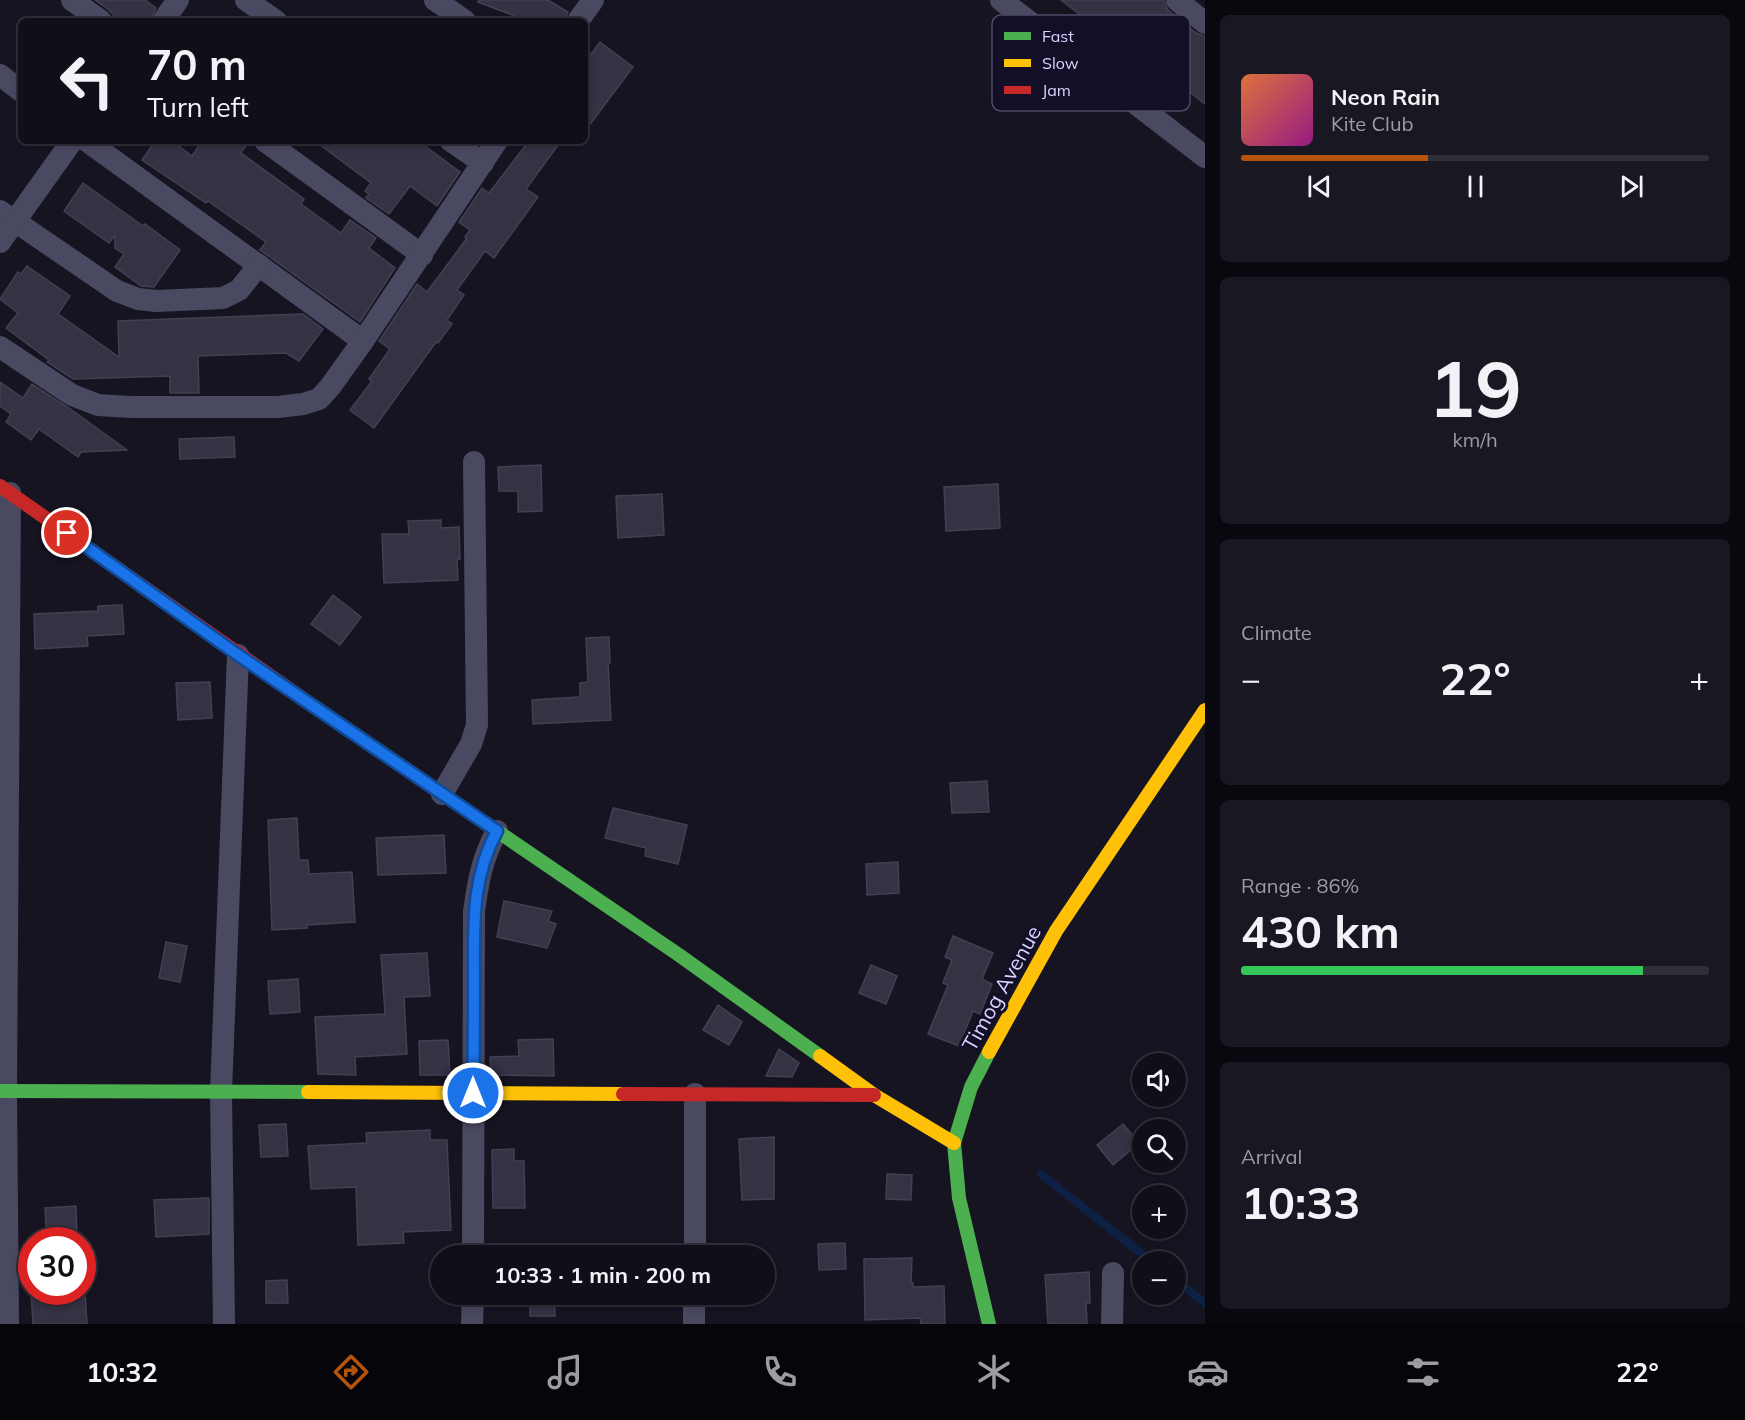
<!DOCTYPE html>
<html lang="en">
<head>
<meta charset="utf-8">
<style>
	body { margin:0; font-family:Mulish,sans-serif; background:#191822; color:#f1f3f6; height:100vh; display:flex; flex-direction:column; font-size:22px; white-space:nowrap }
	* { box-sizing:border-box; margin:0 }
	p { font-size:20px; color:#9c9ca2 }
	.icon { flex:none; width:33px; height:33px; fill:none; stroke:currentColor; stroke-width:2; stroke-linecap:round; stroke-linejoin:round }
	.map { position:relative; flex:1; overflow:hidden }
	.panel { display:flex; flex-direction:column; gap:15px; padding:15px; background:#09080e; width:540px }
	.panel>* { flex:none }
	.guide { position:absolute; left:18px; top:18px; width:570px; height:126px; border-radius:9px; box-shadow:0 3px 9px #0003,0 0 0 2px #302f38; background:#100f19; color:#f1f3f6; overflow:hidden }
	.controls { position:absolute; left:1132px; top:1053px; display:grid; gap:12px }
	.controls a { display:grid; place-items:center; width:54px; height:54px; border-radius:50%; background:#100f19; box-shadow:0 3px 9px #0003,0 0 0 2px #302f38; font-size:30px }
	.speed { position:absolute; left:18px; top:1227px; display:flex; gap:12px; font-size:30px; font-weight:700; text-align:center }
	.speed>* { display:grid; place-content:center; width:78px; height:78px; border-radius:50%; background:#100f19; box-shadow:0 3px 9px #0003,0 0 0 2px #302f38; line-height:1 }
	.speed .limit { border:9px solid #d22; background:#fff; color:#111 }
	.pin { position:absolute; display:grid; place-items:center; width:51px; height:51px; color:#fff; margin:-26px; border:3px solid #fff; border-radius:50%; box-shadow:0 2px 6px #0007 }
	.me { position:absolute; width:66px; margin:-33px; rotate:0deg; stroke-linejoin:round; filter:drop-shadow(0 0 4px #0008) }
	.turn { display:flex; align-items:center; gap:21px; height:126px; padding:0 30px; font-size:27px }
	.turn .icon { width:78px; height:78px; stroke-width:2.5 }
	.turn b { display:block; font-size:42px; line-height:51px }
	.big { font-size:45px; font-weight:700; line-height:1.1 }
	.panel .card { flex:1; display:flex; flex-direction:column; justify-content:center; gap:9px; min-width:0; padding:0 21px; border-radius:9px; background:#191822 }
	.panel .dial { align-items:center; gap:0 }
	.dial b { font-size:78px; line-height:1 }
	.song { display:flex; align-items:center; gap:18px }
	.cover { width:72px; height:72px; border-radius:9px; background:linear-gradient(135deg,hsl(20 70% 55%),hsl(310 70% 35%)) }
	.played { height:6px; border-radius:3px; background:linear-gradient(90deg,#b45309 40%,#302f38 40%) }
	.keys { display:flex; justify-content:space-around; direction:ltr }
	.heat { display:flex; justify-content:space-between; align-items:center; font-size:33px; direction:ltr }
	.charge { height:9px; border-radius:4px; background:linear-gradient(90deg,#34c759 86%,#302f38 0) }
	.trip { position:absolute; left:430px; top:1245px; width:345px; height:60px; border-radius:30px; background:#100f19; box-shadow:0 3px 9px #0003,0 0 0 2px #302f38; font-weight:700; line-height:60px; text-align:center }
	.menu { display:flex; height:96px; justify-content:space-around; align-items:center; background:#06060a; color:#9c9ca2 }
	.menu .icon { width:42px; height:42px }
	.menu .current { color:#b45309 }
	.menu b { font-size:27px; color:#f1f3f6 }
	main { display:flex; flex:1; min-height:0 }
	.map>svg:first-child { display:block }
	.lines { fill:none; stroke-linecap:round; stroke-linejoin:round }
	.stream { stroke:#0d2144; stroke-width:8 }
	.building { fill:#343243; stroke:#433f54; stroke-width:1.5 }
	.street { stroke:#4a4962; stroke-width:22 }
	.fast { stroke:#4caf50; stroke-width:14 }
	.slow { stroke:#ffc107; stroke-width:14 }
	.jam { stroke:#c62828; stroke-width:14 }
	.route-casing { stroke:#114b97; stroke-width:15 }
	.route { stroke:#1a73e8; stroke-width:10 }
	.labels { text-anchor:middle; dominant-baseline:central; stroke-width:6; stroke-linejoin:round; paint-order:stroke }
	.street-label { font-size:21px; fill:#d9d4ff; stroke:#130f26 }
	.key { fill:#130f26; stroke:#4e4a67; stroke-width:1.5 }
	.key-label { font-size:16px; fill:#d9d4ff }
</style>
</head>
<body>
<main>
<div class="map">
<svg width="1205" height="1324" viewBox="0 0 1205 1324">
	<rect width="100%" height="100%" fill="#161421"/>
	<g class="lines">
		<g class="stream">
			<path d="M1041,1174L1152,1262"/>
			<path d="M1176,1280L1205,1303"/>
		</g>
	</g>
	<g class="building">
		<path d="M95,0H145L156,8L150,21H119L109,10Z"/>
		<path d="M479,0H548L568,12L565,21H528L478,2Z"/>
		<path d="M1061,0H1164L1168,10L1196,33L1205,36V104L1139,52L1135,56L1099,26L1097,28Z"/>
		<path d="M600,42L633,67L585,131V62Z"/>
		<path d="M155,141H172L192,156L202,141H249L241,153L304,199L301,204L341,233L350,220L376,238L369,248L395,268L360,322L260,250L266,242L208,201L206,203L142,160Z"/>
		<path d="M315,141H418L460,172L437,206L410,186L389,214L366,198L369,194L365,191L371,183Z"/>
		<path d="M529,141H561L526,189L538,197L494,258L485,251L457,290L464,295L447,320L452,324L438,343L436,342L374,428L350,410L372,381L369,379L390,349L379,341L417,284L427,292L467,238L465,237L470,230L459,222L482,188L489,193Z"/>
		<path d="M83,183L143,226L145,224L180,250L154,287L141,286L115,267L124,254L115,248V235L109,243L64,211Z"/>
		<path d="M27,266L70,296L58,314L119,357L118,321L303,314L323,329L299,361L286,353L198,356L199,393H170V376L73,379L47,362L49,360L6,328L18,313L0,299L18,272L21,274Z"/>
		<path d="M0,382L23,398L32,384L69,408L127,450L81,452L78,457L39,429L31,440L6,422L11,414L0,406Z"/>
		<path d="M234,437L235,457L180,459L179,439Z"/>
		<path d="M541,465L542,511L518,512V491H499L498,467Z"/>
		<path d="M998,484L1000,528L946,531L944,487Z"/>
		<path d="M662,494L664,535L618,538L616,496Z"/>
		<path d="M441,520V528L459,527L460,559H457L458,580L384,583L382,534H409L408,521Z"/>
		<path d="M333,595L361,617L340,645L311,624Z"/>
		<path d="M122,605L124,634L87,636L88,646L35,649L34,614L98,611V606Z"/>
		<path d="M609,637L610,663H608L611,720L533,724L532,700L580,697V683L588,682L586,638Z"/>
		<path d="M210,682L212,718L178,720L176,683Z"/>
		<path d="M987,781L989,812L952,813L950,783Z"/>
		<path d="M613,808L687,825L678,864L645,856L646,848L605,838Z"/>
		<path d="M297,818L299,860H308L309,874L352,872L355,922L307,925V928L272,930L268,820Z"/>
		<path d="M444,835L446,873L378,875L376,838Z"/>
		<path d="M898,862L899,893L867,895L866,864Z"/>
		<path d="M504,901L552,911L548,921L556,924L547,948L497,937Z"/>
		<path d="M953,936L993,953L982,979L992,984L980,1014L973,1011L959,1046L928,1034L948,985L943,983L952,960L945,957Z"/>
		<path d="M166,942L187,946L180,982L159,978Z"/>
		<path d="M427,953L430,996L404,997L407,1054L355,1057L356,1075L318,1074L315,1017L385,1014L381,955Z"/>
		<path d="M871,965L897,976L886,1004L859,993Z"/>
		<path d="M298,979L300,1012L270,1014L268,981Z"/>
		<path d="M718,1005L742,1022L729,1045L703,1030Z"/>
		<path d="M553,1039L554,1076L491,1075L490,1057L519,1056L518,1040Z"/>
		<path d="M448,1040L450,1075H420L419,1041Z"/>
		<path d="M779,1049L799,1063L792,1077L766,1076Z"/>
		<path d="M286,1124L288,1156L261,1157L259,1125Z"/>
		<path d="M1123,1124L1139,1143L1113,1165L1097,1145Z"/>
		<path d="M430,1130V1140H447L451,1230L403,1232L404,1243L358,1245L356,1187L311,1189L308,1146L367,1143L366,1133Z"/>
		<path d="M774,1137V1199L742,1200L739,1139Z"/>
		<path d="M514,1149V1161H524L525,1208H493L492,1150Z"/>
		<path d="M887,1174L912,1175L911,1200L886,1199Z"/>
		<path d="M209,1198V1234L156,1237L154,1200Z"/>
		<path d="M76,1206L77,1238L47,1240L45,1208Z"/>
		<path d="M845,1243L846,1269L819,1270L818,1244Z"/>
		<path d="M912,1258L911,1283H913V1287L944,1286L945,1324H921L920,1318L865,1320L864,1259Z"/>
		<path d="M1089,1272L1090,1303H1086L1087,1324H1048L1045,1275Z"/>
		<path d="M287,1280L288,1303H266V1281Z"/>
		<path d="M31,1292H85L87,1324H33Z"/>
		<path d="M530,1295H554L555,1316H530Z"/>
	</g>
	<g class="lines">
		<g class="street">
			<path d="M72,0L101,21"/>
			<path d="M246,0L276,21"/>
			<path d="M435,0L465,21"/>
			<path d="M1001,0L1205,157"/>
			<path d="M1177,0L1205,23"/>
			<path d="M163,21L178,0"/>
			<path d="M578,21L593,0"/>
			<path d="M0,75L21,91"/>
			<path d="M87,141L363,341"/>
			<path d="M265,141L422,255"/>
			<path d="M451,141L483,163"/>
			<path d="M0,211L117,291L138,299L156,301L223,298L239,290L259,265"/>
			<path d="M0,242L72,141"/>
			<path d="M0,347L72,395L98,405L131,407H278L303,404L319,399L330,387L363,341L497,141"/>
			<path d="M442,794L471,744L477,725L474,462"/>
			<path d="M473,1256L474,912C478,882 482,858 497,831"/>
			<path d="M695,1256V1094"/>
			<path d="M8,1324L6,1091L10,493"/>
			<path d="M224,1324L221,1092L238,655"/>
			<path d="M472,1324L473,1294"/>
			<path d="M694,1324V1294"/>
			<path d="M1112,1324L1113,1273"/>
		</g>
		<g class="fast">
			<path d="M309,703L679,955L820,1056"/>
			<path d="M989,1052L971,1087L954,1143L959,1198L989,1324"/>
			<path d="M0,1091L308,1092"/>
		</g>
		<g class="slow">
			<path d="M989,1052L1056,931L1205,710"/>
			<path d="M820,1056L874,1095L954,1143"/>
			<path d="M308,1092L623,1094"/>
		</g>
		<g class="jam">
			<path d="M0,486L309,703"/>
			<path d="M623,1094L874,1095"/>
		</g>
	</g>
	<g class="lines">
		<defs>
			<path id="route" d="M67,533L238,655L497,831C471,879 474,926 474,978C474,1017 474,1055 473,1093"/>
		</defs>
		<use href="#route" class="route-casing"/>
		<use href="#route" class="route"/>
	</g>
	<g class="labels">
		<g class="street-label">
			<text transform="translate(1001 988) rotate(-61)">Timog Avenue</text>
		</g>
	</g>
	<rect x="992" y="15" width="198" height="96" rx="9" class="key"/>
	<rect x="1004" y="32" width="27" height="8" fill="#4caf50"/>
	<rect x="1004" y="59" width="27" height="8" fill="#ffc107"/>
	<rect x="1004" y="86" width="27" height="8" fill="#c62828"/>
	<g class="key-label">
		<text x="1042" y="42">Fast</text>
		<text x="1042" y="69">Slow</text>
		<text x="1042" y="96">Jam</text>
	</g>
</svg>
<div class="controls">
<a><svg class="icon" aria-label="sound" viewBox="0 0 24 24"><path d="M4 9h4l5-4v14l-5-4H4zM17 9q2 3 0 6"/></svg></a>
<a><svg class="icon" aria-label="search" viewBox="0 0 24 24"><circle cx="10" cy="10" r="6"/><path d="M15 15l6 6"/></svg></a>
<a>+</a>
<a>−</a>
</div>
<div class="speed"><div class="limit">30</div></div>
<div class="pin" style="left:67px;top:533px;background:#d93025"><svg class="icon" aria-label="arrive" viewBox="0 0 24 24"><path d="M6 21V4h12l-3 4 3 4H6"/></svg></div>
<svg class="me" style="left:473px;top:1093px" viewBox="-20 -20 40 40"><circle r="17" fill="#1a73e8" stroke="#fff" stroke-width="3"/><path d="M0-11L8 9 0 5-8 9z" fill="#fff"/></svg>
<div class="trip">10:33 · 1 min · 200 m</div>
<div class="guide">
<div class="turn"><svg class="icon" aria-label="left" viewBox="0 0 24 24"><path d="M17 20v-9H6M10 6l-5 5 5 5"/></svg><div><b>70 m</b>Turn left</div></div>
</div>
</div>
<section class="panel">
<div class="card">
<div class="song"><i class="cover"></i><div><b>Neon Rain</b><p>Kite Club</p></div></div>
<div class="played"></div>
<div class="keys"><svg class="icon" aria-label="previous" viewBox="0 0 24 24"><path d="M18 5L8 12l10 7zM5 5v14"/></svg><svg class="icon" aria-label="pause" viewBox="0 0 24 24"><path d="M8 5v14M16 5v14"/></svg><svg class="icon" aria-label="next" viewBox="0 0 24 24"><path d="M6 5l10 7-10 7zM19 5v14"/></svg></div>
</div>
<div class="card dial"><b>19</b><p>km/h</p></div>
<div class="card"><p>Climate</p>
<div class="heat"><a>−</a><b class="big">22°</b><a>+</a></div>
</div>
<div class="card"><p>Range · 86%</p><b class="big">430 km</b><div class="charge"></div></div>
<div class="card"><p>Arrival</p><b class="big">10:33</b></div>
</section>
</main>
<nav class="menu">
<b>10:32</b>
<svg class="icon current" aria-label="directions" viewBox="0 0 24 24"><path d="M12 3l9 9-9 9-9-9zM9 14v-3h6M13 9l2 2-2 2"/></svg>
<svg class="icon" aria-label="music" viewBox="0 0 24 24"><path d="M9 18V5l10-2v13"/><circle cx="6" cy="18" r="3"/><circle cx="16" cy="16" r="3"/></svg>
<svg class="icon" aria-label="phone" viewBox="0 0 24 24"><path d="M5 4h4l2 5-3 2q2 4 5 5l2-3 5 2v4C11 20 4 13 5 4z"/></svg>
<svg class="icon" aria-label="climate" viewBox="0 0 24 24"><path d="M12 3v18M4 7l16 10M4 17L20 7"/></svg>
<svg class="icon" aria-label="car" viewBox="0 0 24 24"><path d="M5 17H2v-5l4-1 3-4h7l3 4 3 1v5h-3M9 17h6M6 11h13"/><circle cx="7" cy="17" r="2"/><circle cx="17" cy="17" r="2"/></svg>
<svg class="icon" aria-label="filters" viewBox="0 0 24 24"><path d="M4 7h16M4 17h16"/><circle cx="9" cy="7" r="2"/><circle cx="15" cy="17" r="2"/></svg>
<b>22°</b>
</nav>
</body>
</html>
